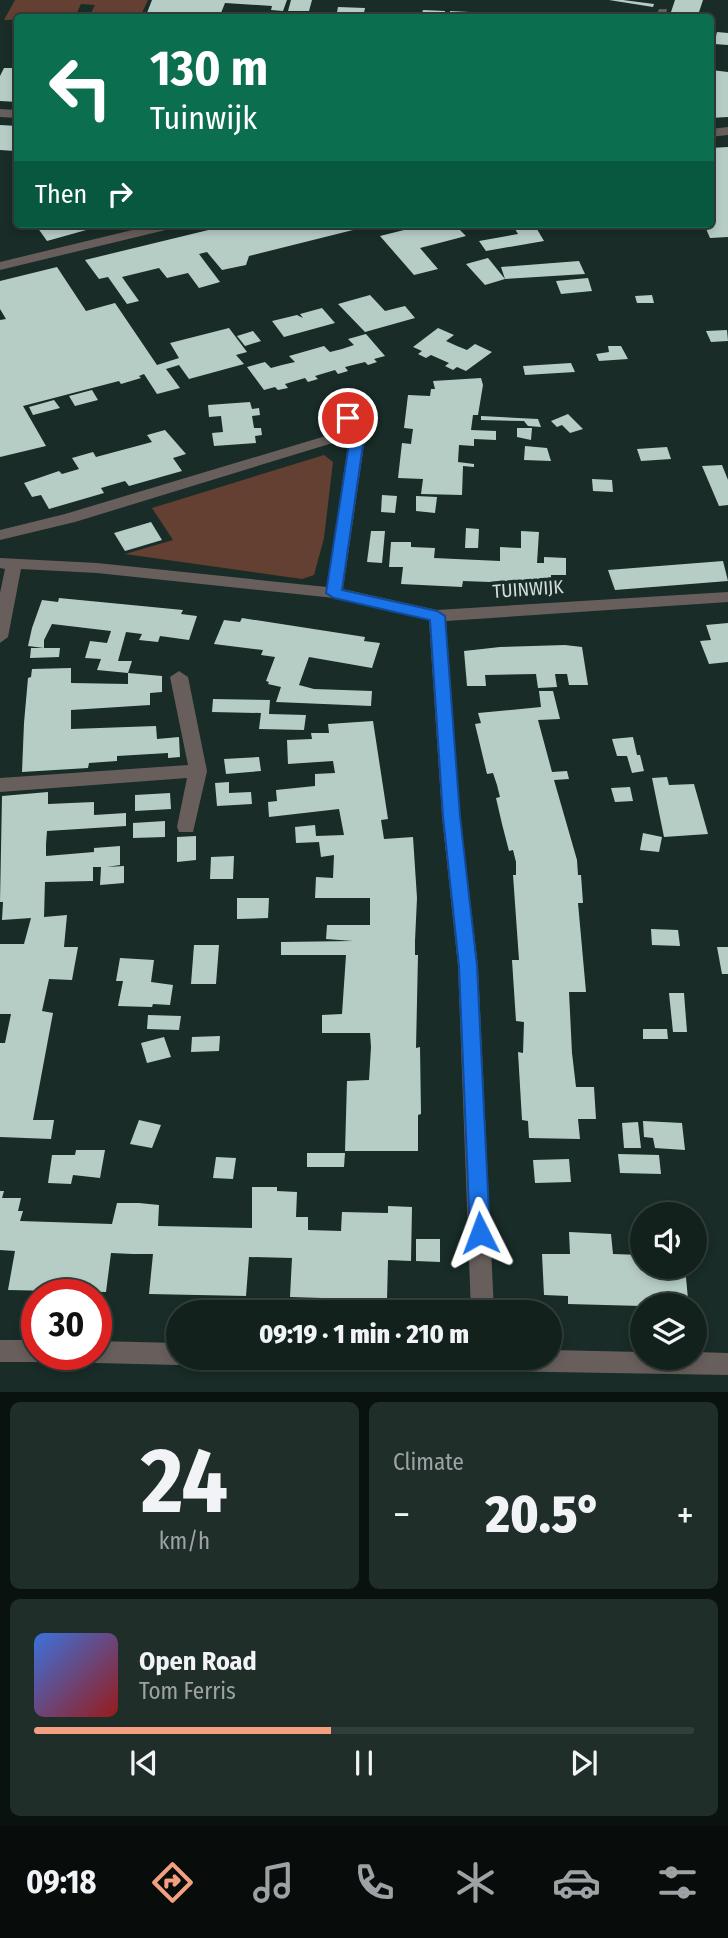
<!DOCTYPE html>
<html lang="en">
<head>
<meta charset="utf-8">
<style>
	body { margin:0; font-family:"Fira Sans Condensed",sans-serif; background:#202e2a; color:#f1f3f6; height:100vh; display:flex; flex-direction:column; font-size:26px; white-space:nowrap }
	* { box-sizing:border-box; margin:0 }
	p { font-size:23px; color:#9da3a4 }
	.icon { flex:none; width:38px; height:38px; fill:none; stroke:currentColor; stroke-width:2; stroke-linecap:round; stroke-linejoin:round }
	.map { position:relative; height:1392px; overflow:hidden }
	.drawer { display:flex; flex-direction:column; gap:10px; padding:10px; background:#0a1210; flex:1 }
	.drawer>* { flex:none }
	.banner { position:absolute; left:14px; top:14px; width:700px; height:214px; border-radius:7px; box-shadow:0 4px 10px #0003,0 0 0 2px #323e3b; background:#0b6e4f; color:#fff; overflow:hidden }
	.tools { position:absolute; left:630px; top:1202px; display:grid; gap:14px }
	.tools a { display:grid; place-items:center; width:77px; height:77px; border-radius:50%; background:#13211d; box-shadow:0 4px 10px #0003,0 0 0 2px #323e3b; font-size:35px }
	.speed { position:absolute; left:21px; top:1279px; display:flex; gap:14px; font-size:35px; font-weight:700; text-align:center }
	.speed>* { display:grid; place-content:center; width:91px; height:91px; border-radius:50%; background:#13211d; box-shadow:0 4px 10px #0003,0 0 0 2px #323e3b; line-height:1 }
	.speed .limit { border:10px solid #d22; background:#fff; color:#111 }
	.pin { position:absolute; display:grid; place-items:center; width:60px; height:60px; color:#fff; margin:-30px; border:4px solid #fff; border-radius:50%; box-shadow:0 2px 7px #0007 }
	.me { position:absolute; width:77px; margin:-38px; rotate:357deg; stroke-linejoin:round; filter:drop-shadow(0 0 5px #0008) }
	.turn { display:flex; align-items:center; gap:24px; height:147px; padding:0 21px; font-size:32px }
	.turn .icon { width:91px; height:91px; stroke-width:2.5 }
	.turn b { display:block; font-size:49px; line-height:60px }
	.then { display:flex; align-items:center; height:66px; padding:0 21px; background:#0003; gap:14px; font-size:26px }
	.big { font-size:52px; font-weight:800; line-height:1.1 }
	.drawer .tile { flex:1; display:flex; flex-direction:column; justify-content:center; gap:10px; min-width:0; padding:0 24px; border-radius:10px; background:#202e2a }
	.drawer .dial { align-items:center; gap:0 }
	.dial b { font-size:91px; line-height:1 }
	.song { display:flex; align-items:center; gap:21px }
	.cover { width:84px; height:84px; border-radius:10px; background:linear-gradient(135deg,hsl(220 70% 55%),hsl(0 70% 35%)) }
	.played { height:7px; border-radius:4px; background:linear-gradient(90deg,#f3a081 45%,#323e3b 45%) }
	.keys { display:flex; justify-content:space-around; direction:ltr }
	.heat { display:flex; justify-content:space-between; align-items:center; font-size:38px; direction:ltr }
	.drawer .tiles { flex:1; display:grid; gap:10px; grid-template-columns:1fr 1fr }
	.tile:last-child { grid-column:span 2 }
	.trip { position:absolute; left:166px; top:1300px; width:396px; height:70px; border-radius:35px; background:#13211d; box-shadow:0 4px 10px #0003,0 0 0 2px #323e3b; font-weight:800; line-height:70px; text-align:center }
	.tabs { display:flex; height:112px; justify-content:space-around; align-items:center; background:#080d0c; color:#9da3a4 }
	.tabs .icon { width:49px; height:49px }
	.tabs .active { color:#f3a081 }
	.tabs b { font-size:32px; color:#f1f3f6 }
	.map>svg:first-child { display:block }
	.green { fill:#644033 }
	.building { fill:#b6cdc6 }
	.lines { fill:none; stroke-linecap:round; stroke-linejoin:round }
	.minor { fill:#685f5c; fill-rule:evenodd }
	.route { fill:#1a73e8; stroke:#114b97; stroke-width:2 }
	.labels { text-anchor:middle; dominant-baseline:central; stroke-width:7; stroke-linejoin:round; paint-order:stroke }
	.street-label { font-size:19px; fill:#d2ddda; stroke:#192c27 }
</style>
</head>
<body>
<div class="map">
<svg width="728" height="1392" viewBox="0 0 728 1392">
	<rect width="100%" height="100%" fill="#192c27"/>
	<g class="green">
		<path d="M15,0H148L140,17H89L95,5L81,4L75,17L4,20Z"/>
		<path d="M324,455L333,462L324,538L314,575L302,579L125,554L173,540L152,508Z"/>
	</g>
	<g class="building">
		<path d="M152,0H287L283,11L271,10L272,6L225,3L219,18H145Z"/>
		<path d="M291,0H312L309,11H288Z"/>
		<path d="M609,0H623L654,4L653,7Z"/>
		<path d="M675,0H703L697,18H669Z"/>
		<path d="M338,7L365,8L363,18H336Z"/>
		<path d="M423,10L445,11L444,18H421Z"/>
		<path d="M450,11L489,13V18H450Z"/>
		<path d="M717,32L728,33V45L714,44Z"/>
		<path d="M4,68H18V102L0,101V76Z"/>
		<path d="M711,70L728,72V117L710,118Z"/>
		<path d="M0,125L18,126L15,151L0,150Z"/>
		<path d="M728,147V237L710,238L704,224H710V148Z"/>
		<path d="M35,224H104V225L47,241Z"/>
		<path d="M233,224L373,225L249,256L246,265L222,270L207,252L199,254L220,282L199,288L188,273L167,278L159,268L122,277L139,301L127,304L108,277L99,279L85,260Z"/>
		<path d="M398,224H454L466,236L420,248L438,269L414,275L380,236L404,230Z"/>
		<path d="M512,224H534L544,241L486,251L479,241L518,234Z"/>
		<path d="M488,258L505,279L485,285L466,264Z"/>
		<path d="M579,261L585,274L505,279L501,267Z"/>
		<path d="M57,267L86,311L115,303L157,365L179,358L170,343L229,328L247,352L236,355L244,364L189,379L179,365L166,369L180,388L157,394L144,374L139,376L141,378L121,384L119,381L23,406L46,446L0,457V320L6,319L0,309V281Z"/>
		<path d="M588,278L592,291L561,294L556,281Z"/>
		<path d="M370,295L385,311L405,306L415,318L365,332L338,304Z"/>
		<path d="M652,295L654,303H637L635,296Z"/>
		<path d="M322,308L335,323L284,337L272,321L297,315L303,318L300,314Z"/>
		<path d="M438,328L454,335L446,341L457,346L467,350L475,344L492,352L466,371L457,367L453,370L445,366L449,363L431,355L426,358L418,354L422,351L413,347Z"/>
		<path d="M727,330L728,341L711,342L706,331Z"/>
		<path d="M253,331L261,341L245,346L237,336Z"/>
		<path d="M366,334L385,356L374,359L377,362L368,365L365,362L345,367L348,371L338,374L335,370L315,376L318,379L308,382L305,378L285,384L288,388L278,390L275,387L264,390L247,367L265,362L271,368L282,365L295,362L289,356L324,346L330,352L342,349L354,345L348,339Z"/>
		<path d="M608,346H621L628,359L599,361L596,354L609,352Z"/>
		<path d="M571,363L575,372L525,375L523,366Z"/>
		<path d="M481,378L483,385L478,415H473L471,430L496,431V440L474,439V446L459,445L458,462L474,464V467L463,466L462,495L421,494L423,479L398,478L402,443L411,444L412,436L413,429L404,428L408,395L430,396L431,389H435L433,381Z"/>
		<path d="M92,390L98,400L75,406L69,396Z"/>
		<path d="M54,400L60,408L33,415L29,407Z"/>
		<path d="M250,402L252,409L259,408L260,415L252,416L254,428H261L262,435L255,436L256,443L214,446L212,433L223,432L221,416L209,417L208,405Z"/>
		<path d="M568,414L583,429L570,433L562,425L557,427L551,421Z"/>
		<path d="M481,416L538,419L541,427L528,426L524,421L481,420Z"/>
		<path d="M517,428H532L531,440L517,437Z"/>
		<path d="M165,430L186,454L173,458L182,471L129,486L125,481L101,488L104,493L49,509L41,495L32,497L24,483L59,471L62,474L79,469L72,458L93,452L96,457L152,442L147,435Z"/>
		<path d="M525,446L547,448L551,461L524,460Z"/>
		<path d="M667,447L671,459L641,461L637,449Z"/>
		<path d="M722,465L728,480V505L719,506L702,466Z"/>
		<path d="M592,479L612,480L613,492L593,491Z"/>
		<path d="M382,495L397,496L395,513L381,512Z"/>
		<path d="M416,496L437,497L435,513L416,511Z"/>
		<path d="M151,522L162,540L125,551L114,533Z"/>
		<path d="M466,528L479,529L478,548H465Z"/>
		<path d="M371,531H385L382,563L367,562Z"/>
		<path d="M521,531L539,532L537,563H544V557L566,558V575H551V592L490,588V582L463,581L462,587L401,584L403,567H389L391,542H411V547L435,548L434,558L500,561V547L521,548Z"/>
		<path d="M723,561L728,581L615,590L608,570Z"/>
		<path d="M59,598L183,610L181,614L197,616L189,640L160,636L158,642L139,640L142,634L126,632L118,661H132L128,673L97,670L101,659L85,658L90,641L107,643L111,631L52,624L44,640V648H60L59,657L30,658L31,648H44L28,646L32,628L42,600L58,602Z"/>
		<path d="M242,618L365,637L364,641L380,643L372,668L309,657L299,685L314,689L372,691L371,706L276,702L281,687L268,684L269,682L266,681L275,657L261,655L263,650L214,644L224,620L240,622Z"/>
		<path d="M728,623V662L709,664L700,641L711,640L706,625Z"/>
		<path d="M565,645L582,647L588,685H569L567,674H555L557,687L538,688L536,674L485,675L486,686H467L464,651L500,647Z"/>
		<path d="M71,668V683L128,684V673L162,676V692L150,693V705L71,710V729L156,726L157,739L179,737L180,757L168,758V753L117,756V761L89,763L88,768L22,772L24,723L28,678L31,677L32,669Z"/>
		<path d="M539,691H553L560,719L538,720L552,772L567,771L569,779L554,780L577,860L578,875H581L583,903H578L586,992H569L572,1053L576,1087H594L596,1119H578L580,1139L529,1138L528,1121L522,1120L518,1052L523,1053L524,1022L516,1021L512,960H519L513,875H516V862L513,850L509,851L502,824L496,798L500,797L497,785L493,773L487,774L475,724L481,723L478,713L541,707Z"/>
		<path d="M213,699L270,700L269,714L306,715L304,730L259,729L261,713L212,712Z"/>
		<path d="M373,721L388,819L381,820L384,839L413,837L417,898L415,941V955H418L416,1048L420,1047L421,1114L418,1115V1151H345L347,1081L369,1080L371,1047L370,1033H322V1015L342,1014L346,955H281V942L353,941L326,939L327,925H370V898H315L316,877L333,878L334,855L321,857L319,842L296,843L295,827L315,825L316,836L344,835L339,809L269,817L268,802L277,801L276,790L315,786V774L335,773L333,761L288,764L287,740L312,739L311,733H329L328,724Z"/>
		<path d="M633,737L637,755H640L644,771L632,773L627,756H617L612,739Z"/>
		<path d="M259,757L261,771L226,774L224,759Z"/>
		<path d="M667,777L669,785L694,784L708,834L664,837L652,778Z"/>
		<path d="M229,782V793L251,792L252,804L217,806L215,783Z"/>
		<path d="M630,787L633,801L615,802L611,788Z"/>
		<path d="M48,792V804L94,802V815L126,813V826L47,831L46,844V856L94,852V848L120,846V865L107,867L124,866V883L100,885L101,867H93V881L45,882L44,917L67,915L64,947H78L72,980L49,979L42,1011L53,1013L33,1120H54L51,1139L0,1137V1043H5L11,1014H0V944H24L31,918L2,920L3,902H0L2,796Z"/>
		<path d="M170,793L171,809L135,811V795Z"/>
		<path d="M165,821V837L133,838V823Z"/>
		<path d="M643,833L662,837L659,852L640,850Z"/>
		<path d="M196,836V860L177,862V837Z"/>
		<path d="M234,856L233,879H210L211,857Z"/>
		<path d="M237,898H269L268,918L237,919Z"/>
		<path d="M651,929L678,930L680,946L652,945Z"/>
		<path d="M194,945H219L216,984H191Z"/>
		<path d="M717,947H728V974H722Z"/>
		<path d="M120,958L154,960L151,982L173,985L170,1005L153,1004L152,1007L118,1006L123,981H116Z"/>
		<path d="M669,993H684L687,1032H673Z"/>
		<path d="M148,1015L181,1016L179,1030L147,1029Z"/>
		<path d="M643,1029H667L668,1039H643Z"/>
		<path d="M220,1036L219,1051L191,1052L192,1037Z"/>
		<path d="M164,1037L171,1057L147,1063L141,1043Z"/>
		<path d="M139,1120L161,1125L152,1148L130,1144Z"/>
		<path d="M643,1121L682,1123L685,1150L655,1148L653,1138L644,1137Z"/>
		<path d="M638,1122L641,1148H624L622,1123Z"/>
		<path d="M76,1150H105L100,1178L73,1175L71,1184L48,1183L52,1155H75Z"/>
		<path d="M307,1153H345L344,1167H307Z"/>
		<path d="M618,1154L659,1155L661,1174L620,1173Z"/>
		<path d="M216,1157L236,1158L233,1179L213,1178Z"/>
		<path d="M569,1159L571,1182L535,1183L533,1160Z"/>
		<path d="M252,1187H277V1191L297,1192L296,1217H308V1230L341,1231L342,1212L388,1213V1206L412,1207L411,1261L388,1260L387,1300L290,1297L292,1258L249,1257L246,1296L149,1294L153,1254H133L111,1253L106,1292L8,1290L15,1251L0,1250V1191H4L2,1198H21L18,1211H23L20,1221L112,1224L117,1203H139L159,1205L158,1226L252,1228Z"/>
		<path d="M569,1232L611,1234L613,1254L642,1255V1267H685L688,1299L665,1298L666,1306H642L568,1304V1296L544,1295L542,1254H570Z"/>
		<path d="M416,1239H440V1262L416,1261Z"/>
	</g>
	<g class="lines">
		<g class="minor">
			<path d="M659,9H667L666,18H655Z"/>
			<path d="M0,109L18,110V118L0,117Z"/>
			<path d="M728,127V135L710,137V129Z"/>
			<path d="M157,224H180L178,227L0,270V262Z"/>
			<path d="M339,402L344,403L366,431L343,589L437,610L728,592V602L446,621L460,816L478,966L494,1312H471L458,966L442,816L429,620L334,598L97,573L21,569L8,637L0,643V593L5,569L0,568V558L97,563L327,587L349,438L75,522L0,540V530L65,514L349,429L332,406Z"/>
			<path d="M179,671L188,677L207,771L193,832H179L177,827L187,778L0,792V778L188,765L170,677Z"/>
			<path d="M0,1340H37V1354H47L45,1359L37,1362H0Z"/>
			<path d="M96,1341L178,1343V1358H188L178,1365L96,1363L88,1360L85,1354H96Z"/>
			<path d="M550,1350L642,1352V1358H695V1352L728,1353V1375L380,1369L372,1366L368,1358H550Z"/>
		</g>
	</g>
	<path class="route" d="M348,414L353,416L365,431L342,590L437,611L445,616L460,816L477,966L490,1233L487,1239L480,1242L472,1239L470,1233L459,966L443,816L430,620L334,598L326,593L351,431L341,418Z"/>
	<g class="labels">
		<g class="street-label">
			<text transform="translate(528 589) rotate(-4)">TUINWIJK</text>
		</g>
	</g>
</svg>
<div class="tools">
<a><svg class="icon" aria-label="sound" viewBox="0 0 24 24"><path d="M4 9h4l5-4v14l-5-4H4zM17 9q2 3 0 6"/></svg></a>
<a><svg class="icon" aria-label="layers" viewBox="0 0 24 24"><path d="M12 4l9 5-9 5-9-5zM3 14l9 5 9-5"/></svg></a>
</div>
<div class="speed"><div class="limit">30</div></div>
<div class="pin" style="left:348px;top:418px;background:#d93025"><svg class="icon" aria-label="arrive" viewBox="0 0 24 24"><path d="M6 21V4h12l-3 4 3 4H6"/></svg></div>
<svg class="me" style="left:480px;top:1233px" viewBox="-20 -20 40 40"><path d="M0-17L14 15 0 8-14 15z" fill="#1a73e8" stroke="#fff" stroke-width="4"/></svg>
<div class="trip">09:19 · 1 min · 210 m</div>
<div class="banner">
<div class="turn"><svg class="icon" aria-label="left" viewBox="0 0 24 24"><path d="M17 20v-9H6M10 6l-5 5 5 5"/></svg><div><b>130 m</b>Tuinwijk</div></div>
<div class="then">Then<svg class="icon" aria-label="right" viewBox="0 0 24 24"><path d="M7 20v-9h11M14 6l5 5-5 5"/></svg></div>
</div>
</div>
<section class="drawer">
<div class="tiles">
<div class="tile dial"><b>24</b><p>km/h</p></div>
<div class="tile"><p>Climate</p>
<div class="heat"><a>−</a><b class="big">20.5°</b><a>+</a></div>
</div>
<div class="tile">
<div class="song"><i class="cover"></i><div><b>Open Road</b><p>Tom Ferris</p></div></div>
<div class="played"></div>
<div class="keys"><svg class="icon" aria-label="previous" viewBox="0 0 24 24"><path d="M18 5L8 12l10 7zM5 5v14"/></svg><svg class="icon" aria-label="pause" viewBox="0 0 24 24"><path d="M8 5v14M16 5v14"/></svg><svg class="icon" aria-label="next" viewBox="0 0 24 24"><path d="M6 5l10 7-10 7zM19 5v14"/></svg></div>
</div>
</div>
</section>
<nav class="tabs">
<b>09:18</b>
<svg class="icon active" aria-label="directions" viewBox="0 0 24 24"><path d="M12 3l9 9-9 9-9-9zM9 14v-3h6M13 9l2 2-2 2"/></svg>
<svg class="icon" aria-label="music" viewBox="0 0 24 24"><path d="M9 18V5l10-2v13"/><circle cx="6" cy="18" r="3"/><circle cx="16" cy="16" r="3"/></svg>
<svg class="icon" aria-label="phone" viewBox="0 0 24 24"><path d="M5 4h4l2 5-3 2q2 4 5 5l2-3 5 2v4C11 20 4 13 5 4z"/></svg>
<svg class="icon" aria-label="climate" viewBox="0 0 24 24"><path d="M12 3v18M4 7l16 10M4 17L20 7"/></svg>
<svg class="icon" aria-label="car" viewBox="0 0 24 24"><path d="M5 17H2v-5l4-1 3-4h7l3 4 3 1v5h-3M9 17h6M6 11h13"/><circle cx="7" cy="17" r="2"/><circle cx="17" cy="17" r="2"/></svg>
<svg class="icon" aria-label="filters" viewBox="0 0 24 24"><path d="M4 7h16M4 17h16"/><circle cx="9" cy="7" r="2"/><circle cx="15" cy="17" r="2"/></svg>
</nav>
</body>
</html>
